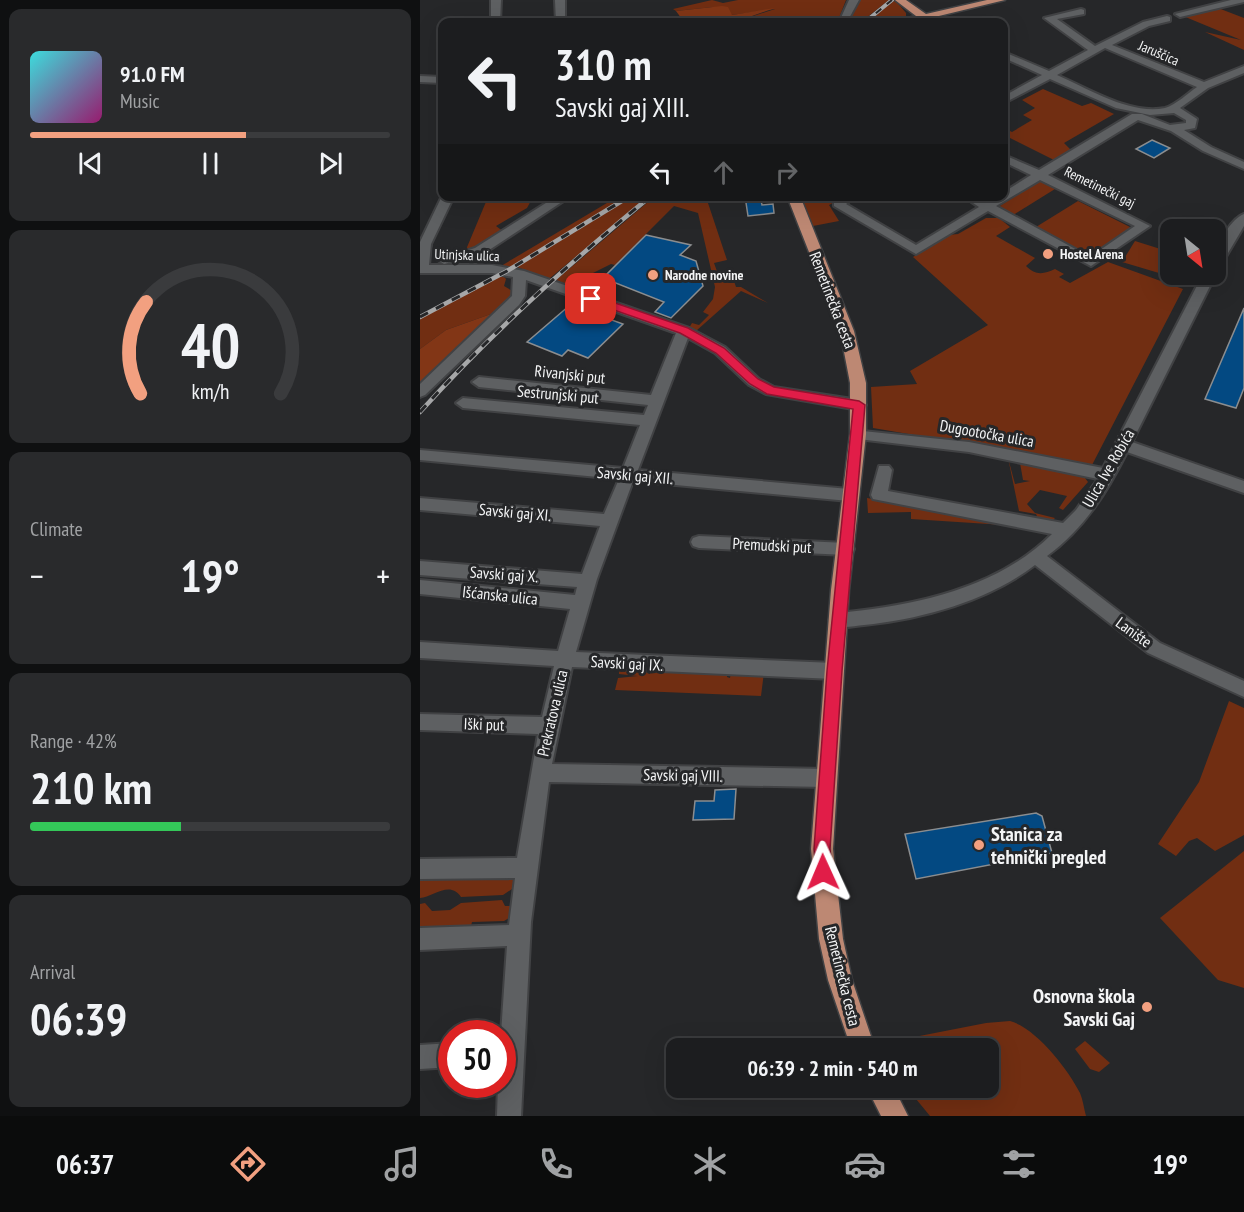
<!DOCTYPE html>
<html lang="en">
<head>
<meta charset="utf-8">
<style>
	body { margin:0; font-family:"PT Sans Narrow",sans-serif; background:#292a2c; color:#f1f3f6; height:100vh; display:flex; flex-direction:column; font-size:22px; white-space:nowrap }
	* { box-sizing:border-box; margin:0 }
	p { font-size:20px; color:#a0a2a4 }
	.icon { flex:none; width:33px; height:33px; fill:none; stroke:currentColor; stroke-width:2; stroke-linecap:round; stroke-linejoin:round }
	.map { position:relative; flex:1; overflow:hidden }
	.panel { display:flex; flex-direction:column; gap:9px; padding:9px; background:#0f1011; width:420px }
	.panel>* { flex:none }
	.hud { position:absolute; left:18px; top:18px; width:570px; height:183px; border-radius:12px; box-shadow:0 6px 24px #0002,0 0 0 2px #3a3b3d; background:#1c1d1f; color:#f1f3f6; overflow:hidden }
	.needle { width:39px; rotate:150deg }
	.buttons { position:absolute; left:740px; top:219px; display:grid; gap:12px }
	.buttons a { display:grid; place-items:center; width:66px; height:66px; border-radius:12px; background:#1c1d1f; box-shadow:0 6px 24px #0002,0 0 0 2px #3a3b3d; font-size:30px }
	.speed { position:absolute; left:18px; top:1020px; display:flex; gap:12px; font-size:30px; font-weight:700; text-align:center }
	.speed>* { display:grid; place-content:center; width:78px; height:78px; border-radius:50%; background:#1c1d1f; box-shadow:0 6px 24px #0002,0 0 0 2px #3a3b3d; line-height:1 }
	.speed .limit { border:9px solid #d22; background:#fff; color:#111 }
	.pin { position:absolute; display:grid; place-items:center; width:51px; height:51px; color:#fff; margin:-26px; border-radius:12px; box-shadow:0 3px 9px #0006 }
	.me { position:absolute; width:66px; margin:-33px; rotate:359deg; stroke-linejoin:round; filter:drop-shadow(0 0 4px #0008) }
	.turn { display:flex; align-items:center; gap:21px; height:126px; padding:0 18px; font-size:27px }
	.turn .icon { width:78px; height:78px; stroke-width:2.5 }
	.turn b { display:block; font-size:42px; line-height:51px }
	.lanes { display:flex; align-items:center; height:57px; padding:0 18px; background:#0003; justify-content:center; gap:30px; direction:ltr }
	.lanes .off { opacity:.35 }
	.big { font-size:45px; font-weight:700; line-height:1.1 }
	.panel .card { flex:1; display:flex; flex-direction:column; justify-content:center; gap:9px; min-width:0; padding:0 21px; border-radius:12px; background:#292a2c }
	.panel .dial { align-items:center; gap:0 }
	.dial svg { height:156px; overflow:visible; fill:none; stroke:#3a3b3d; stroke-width:7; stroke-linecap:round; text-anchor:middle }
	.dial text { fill:#f1f3f6; stroke:none }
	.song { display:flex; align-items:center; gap:18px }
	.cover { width:72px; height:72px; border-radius:9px; background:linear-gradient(135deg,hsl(180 70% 55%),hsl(320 70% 35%)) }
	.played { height:6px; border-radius:3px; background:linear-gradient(90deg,#f2a080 60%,#3a3b3d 60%) }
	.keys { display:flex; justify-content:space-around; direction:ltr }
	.heat { display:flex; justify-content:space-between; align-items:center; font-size:33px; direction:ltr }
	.charge { height:9px; border-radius:4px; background:linear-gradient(90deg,#34c759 42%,#3a3b3d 0) }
	.trip { position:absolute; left:246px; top:1038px; width:333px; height:60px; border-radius:12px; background:#1c1d1f; box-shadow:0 6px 24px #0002,0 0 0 2px #3a3b3d; font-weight:700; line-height:60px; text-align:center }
	.tabs { display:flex; height:96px; justify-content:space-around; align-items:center; background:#0b0c0c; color:#a0a2a4 }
	.tabs .icon { width:42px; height:42px }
	.tabs .selected { color:#f2a080 }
	.tabs b { font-size:27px; color:#f1f3f6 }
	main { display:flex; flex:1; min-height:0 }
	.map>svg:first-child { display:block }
	.green { fill:#712e12 }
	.forest { fill:#823616 }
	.building { fill:#034982; stroke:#8b8d8f; stroke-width:1.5 }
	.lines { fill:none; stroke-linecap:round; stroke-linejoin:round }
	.minor-casing { stroke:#414244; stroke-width:4 }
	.major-casing { stroke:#414244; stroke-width:3 }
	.minor { fill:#5e6062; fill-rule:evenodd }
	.major { fill:#bd8873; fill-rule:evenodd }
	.rail-far1-casing { stroke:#a6a7a8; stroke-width:4 }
	.rail-casing { stroke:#a6a7a8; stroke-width:4.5 }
	.rail-far1 { stroke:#262729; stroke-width:2; stroke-dasharray:7; stroke-linecap:butt }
	.rail { stroke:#262729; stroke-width:3; stroke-dasharray:9; stroke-linecap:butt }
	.route { fill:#e11d48; stroke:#92132f; stroke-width:1.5 }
	.poi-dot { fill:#f2a080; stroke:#262729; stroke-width:2 }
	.labels { text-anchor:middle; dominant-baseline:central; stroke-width:6; stroke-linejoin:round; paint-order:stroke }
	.far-street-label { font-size:14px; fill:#f4f5f6; stroke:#262729 }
	.far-poi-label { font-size:14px; font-weight:bold; fill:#f4f5f6; stroke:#262729; text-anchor:start }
	.street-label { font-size:16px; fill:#f4f5f6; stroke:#262729 }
	.near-poi-label { font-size:20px; font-weight:bold; fill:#f4f5f6; stroke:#262729; text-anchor:start }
</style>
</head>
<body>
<main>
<section class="panel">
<div class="card">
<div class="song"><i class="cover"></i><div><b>91.0 FM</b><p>Music</p></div></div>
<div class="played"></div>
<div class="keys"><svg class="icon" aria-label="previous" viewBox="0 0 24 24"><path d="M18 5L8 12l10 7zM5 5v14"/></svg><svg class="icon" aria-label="pause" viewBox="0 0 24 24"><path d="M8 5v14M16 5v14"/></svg><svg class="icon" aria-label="next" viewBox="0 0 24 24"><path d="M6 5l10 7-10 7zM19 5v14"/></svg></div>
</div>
<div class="card dial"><svg viewBox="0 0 100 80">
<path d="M14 69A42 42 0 1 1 86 69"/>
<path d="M14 69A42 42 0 0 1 17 22" stroke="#f2a080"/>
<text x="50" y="56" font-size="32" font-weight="700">40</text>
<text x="50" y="72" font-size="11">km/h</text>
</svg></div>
<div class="card"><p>Climate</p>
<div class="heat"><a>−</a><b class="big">19°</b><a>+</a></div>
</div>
<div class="card"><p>Range · 42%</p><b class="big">210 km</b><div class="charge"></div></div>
<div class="card"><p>Arrival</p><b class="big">06:39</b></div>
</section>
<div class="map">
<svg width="824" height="1116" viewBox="0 0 824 1116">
	<rect width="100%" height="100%" fill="#262729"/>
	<g class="green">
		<path d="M292,0L303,3L318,0H426L419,18L392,22H315L355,9L312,15L293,7L256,11L253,9Z"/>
		<path d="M437,0H469L441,22H426Z"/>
		<path d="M475,0L486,13V16L472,22H447Z"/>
		<path d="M798,8L824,18V50L785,32L821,40L763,16Z"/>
		<path d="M623,89L662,106L671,103L694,114L644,143L651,150L634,160L584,135V128L592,132L612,120L603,115L615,108L602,100Z"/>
		<path d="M620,181L635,189L593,215L578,207Z"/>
		<path d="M235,196L292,197L287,200L307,260L294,263L298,274L312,275L316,287H321L348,303L321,291L276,331L269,328L272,323L279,325L289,315L283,312L293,299L295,287L278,213L254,206L195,265L191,264L171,274L168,281L175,287L171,291L161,290L136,280Z"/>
		<path d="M68,197H113L107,208L76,226L84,232L45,252Z"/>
		<path d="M197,197H207L91,267L81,266Z"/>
		<path d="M212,197H227L129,279L97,267Z"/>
		<path d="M381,197H424L409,205L419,221L393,226Z"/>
		<path d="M658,201L710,227L711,229L670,256L616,227Z"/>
		<path d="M566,218H579L590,227L576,236L615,258L606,266C616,276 624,274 635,269L644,274L639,277L650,283L688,262L763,289L672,465L453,428L451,387L497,384L490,371L568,325L493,257L528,235L538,234Z"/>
		<path d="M715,241L750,252L749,276L702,262Z"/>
		<path d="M82,275L86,279L84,286L94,292L85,309L26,330L0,349V318Z"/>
		<path d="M588,458L595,484L610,481L603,480L600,463L662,474L668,482L643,510L639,508L647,496L620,490L607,504L615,513L635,518L631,522L618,519L616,514L599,511Z"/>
		<path d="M447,498L581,522L584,525L491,519V512L448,513Z"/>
		<path d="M228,667L227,673L230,674L232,667L307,671V677L310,678L311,672H344L341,696L195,690L198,678L218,676L199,674V669Z"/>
		<path d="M809,701L824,708V835L795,851L777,838L769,841L756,856L738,844L779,782Z"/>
		<path d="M824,851V988L798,980L740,918Z"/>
		<path d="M0,876L94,878L92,889L83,895L41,897C30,880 13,897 0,898Z"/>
		<path d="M82,900L85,906H91L89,918L84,921L52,922L49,934H0V904L5,903L12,911L30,910L41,903Z"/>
		<path d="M590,1021C616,1028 648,1069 660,1093C663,1100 664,1109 666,1116H510L487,1088H568V1048H474L479,1040L566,1023Z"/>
		<path d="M665,1041L690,1063L679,1072L670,1069L655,1049Z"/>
	</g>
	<g class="forest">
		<path d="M302,6L308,7L312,15L355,8L315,22H264L256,11Z"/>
		<path d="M85,309L0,388V349L26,330Z"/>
	</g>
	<g class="building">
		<path d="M732,140L750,148L734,158L716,149Z"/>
		<path d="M325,196H340L342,205L353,204L354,213L328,216Z"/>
		<path d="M226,235L271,245L260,255L276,261L283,286L251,318L235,312L244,302L183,278Z"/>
		<path d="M150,305L203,324L168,358L148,350L142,356L107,342Z"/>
		<path d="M824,308V388L816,408L785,399Z"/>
		<path d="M316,789L314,819L273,820L275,801H294L295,790Z"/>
		<path d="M616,813L622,816L632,853L496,879L485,834Z"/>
	</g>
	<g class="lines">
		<defs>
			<g id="minor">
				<path d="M71,0H81L80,22H71Z"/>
				<path d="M135,0H145V22H136Z"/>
				<path d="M429,0H439L427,22H419Z"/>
				<path d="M811,0H824V2L760,17L755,14Z"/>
				<path d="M661,9L664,10V14L637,19L675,46L723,22L747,16L750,17V21L729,26L692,45L784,82L824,66V73L788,88L760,108L777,119L775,128L764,130L791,147L824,162V169L783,151L751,131L718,120L628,175L730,226L671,266L568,211L496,254L414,206V202L422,196H436L426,204L496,245L559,207L543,196H558L567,202L576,196H584V192L611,175L584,162V155L619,170L712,114H722L750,125L766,123V120L754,113L730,115L696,108L630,79L584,103V96L622,75L584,58V52L629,71L668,50L624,18ZM685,48L777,87C768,93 756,105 745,108C710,115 669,89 637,75ZM620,180L715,226L670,257L576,206Z"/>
				<path d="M504,14L519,20L521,22H509L501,19V15Z"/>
				<path d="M0,76L22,77V83L0,82Z"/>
				<path d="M22,196H34L11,244L9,265H72L104,271L269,328L305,347L339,379L354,387L439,400L446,405L439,410L346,394L329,385L295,353L268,338L218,470L429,489L437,495L429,501L213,481L177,579L156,652L414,663L420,666L423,671L420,676L414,679L152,667L132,764L406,769L413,772L416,778L413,784L406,787L129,782L111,922L101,1116H77L78,1084H82L81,1034L87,946L0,950V928L89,925L95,878L0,879V859L97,858L118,734L0,730V714L122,717L134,666L0,658V642L138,651L150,609L0,594V580L155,595L157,587L0,575V561L162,574L180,526L0,510V498L184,514L199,479L0,460V450L203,468L220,425L43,408L36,403L43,398L224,415L228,405L59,387L52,382L59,377L231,395L256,333L106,280L105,296L99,305L5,395L0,397V384L92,296L93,277L72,273H0V242Z"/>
				<path d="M137,196H151L63,254L24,264L18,260L55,248Z"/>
				<path d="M824,214V226L801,265L795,269C795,264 794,258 795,254C798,242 812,218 824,214Z"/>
				<path d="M795,272L796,274L712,442L824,481V493L707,452C687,492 664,529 627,556L740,643L824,681V697L728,653L615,565C568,601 502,619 444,625C434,626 422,629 412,625L409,620L412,615L418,613C493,606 577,589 632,534L453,499L451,495L459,466H469L472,470L468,491L643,523L656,510L678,479L549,452L438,439L433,438L431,434L433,430L549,442L683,468L783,274H795Z"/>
				<path d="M279,536L426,543L432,544L434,549L432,554L426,555L279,548L273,546L271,542L273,538Z"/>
				<path d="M32,1043V1067L0,1069V1045Z"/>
			</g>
			<g id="major">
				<path d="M475,0H486L506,14L567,0H585L494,22H478L479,20L496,16Z"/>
				<path d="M367,196H380L434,331L446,383V434L429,590L413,849L423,939L432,980L455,1048H431L408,980L399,939L391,849L411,590L430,434V383L420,331Z"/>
				<path d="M447,1088H474L488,1116H461Z"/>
			</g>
		</defs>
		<use href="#minor" class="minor-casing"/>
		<use href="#major" class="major-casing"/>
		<use href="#minor" class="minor"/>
		<use href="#major" class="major"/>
		<defs>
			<path id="rail-far1" d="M445,22L472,0"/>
			<g id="rail">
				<path d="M0,317L87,271L210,196"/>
				<path d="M0,412C71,333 149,263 231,196"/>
			</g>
		</defs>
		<use href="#rail-far1" class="rail-far1-casing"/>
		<use href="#rail" class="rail-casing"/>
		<use href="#rail-far1" class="rail-far1"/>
		<use href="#rail" class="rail"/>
	</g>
	<path class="route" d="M168,296H175L268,328L304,348L338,379L354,387L439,401L445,405L422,671L410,849L412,872L409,878L403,880L397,878L394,849L407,671L433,409L347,394L330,384L296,353L260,333L168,301Z"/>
	<g class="poi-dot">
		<circle cx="628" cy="254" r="6"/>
		<circle cx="233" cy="275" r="6"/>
		<circle cx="559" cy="845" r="6"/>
		<circle cx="727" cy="1007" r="6"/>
	</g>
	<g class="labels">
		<g class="far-street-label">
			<text transform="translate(739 53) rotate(23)">Jaruščica</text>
			<text transform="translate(680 187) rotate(26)">Remetinečki gaj</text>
			<text transform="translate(47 255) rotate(2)">Utinjska ulica</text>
		</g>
		<g class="far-poi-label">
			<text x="640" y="254">Hostel Arena</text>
			<text x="245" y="275">Narodne novine</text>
		</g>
		<g class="street-label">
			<text transform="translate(413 300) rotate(69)">Remetinečka cesta</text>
			<text transform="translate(150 374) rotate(6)">Rivanjski put</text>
			<text transform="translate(138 394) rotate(5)">Sestrunjski put</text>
			<text transform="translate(567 433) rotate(10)">Dugootočka ulica</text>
			<text transform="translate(688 468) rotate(-60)">Ulica Ive Robića</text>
			<text transform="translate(215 475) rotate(5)">Savski gaj XII.</text>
			<text transform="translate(95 512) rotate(5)">Savski gaj XI.</text>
			<text transform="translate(352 545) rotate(3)">Premudski put</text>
			<text transform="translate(84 574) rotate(4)">Savski gaj X.</text>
			<text transform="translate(80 595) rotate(6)">Išćanska ulica</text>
			<text transform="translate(714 632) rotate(36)">Lanište</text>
			<text transform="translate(207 663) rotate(3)">Savski gaj IX.</text>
			<text transform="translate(132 713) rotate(-77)">Prekratova ulica</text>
			<text transform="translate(64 724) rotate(2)">Iški put</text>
			<text transform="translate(263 775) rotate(1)">Savski gaj VIII.</text>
			<text transform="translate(423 976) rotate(76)">Remetinečka cesta</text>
		</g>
		<g class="near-poi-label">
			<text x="571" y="834">Stanica za<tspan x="571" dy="23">tehnički pregled</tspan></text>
			<text x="715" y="996" text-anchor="end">Osnovna škola<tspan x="715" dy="23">Savski Gaj</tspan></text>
		</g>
	</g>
</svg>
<div class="buttons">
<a><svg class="needle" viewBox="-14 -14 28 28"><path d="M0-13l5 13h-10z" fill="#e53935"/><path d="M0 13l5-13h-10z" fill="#a0a2a4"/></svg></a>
</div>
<div class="speed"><div class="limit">50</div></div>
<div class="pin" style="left:171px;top:299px;background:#d93025"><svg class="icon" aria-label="arrive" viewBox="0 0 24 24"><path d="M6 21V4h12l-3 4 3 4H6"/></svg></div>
<svg class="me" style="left:403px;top:872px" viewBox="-20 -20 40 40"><path d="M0-17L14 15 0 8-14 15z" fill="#e11d48" stroke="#fff" stroke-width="4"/></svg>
<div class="trip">06:39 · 2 min · 540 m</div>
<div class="hud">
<div class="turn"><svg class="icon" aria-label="left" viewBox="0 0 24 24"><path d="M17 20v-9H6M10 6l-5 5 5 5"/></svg><div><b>310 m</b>Savski gaj XIII.</div></div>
<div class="lanes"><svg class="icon" aria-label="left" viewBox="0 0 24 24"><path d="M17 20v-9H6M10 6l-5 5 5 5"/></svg><svg class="icon off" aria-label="ahead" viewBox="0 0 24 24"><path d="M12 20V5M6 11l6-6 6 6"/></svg><svg class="icon off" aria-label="right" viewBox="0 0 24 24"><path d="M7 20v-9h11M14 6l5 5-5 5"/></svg></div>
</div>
</div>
</main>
<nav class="tabs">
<b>06:37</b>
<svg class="icon selected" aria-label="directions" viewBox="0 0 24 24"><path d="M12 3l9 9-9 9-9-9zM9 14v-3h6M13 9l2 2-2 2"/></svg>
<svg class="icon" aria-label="music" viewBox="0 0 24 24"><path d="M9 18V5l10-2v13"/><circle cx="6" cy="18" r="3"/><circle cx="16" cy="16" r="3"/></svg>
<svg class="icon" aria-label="phone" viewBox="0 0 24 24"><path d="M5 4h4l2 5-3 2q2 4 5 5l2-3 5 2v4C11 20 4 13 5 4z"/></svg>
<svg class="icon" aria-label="climate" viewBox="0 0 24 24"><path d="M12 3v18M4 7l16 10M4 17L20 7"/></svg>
<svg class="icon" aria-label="car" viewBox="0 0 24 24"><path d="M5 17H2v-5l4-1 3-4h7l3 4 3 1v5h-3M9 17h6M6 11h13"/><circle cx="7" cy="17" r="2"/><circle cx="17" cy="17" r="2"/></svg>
<svg class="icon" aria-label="filters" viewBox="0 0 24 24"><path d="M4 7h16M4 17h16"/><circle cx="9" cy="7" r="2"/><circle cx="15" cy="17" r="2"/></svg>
<b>19°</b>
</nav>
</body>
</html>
